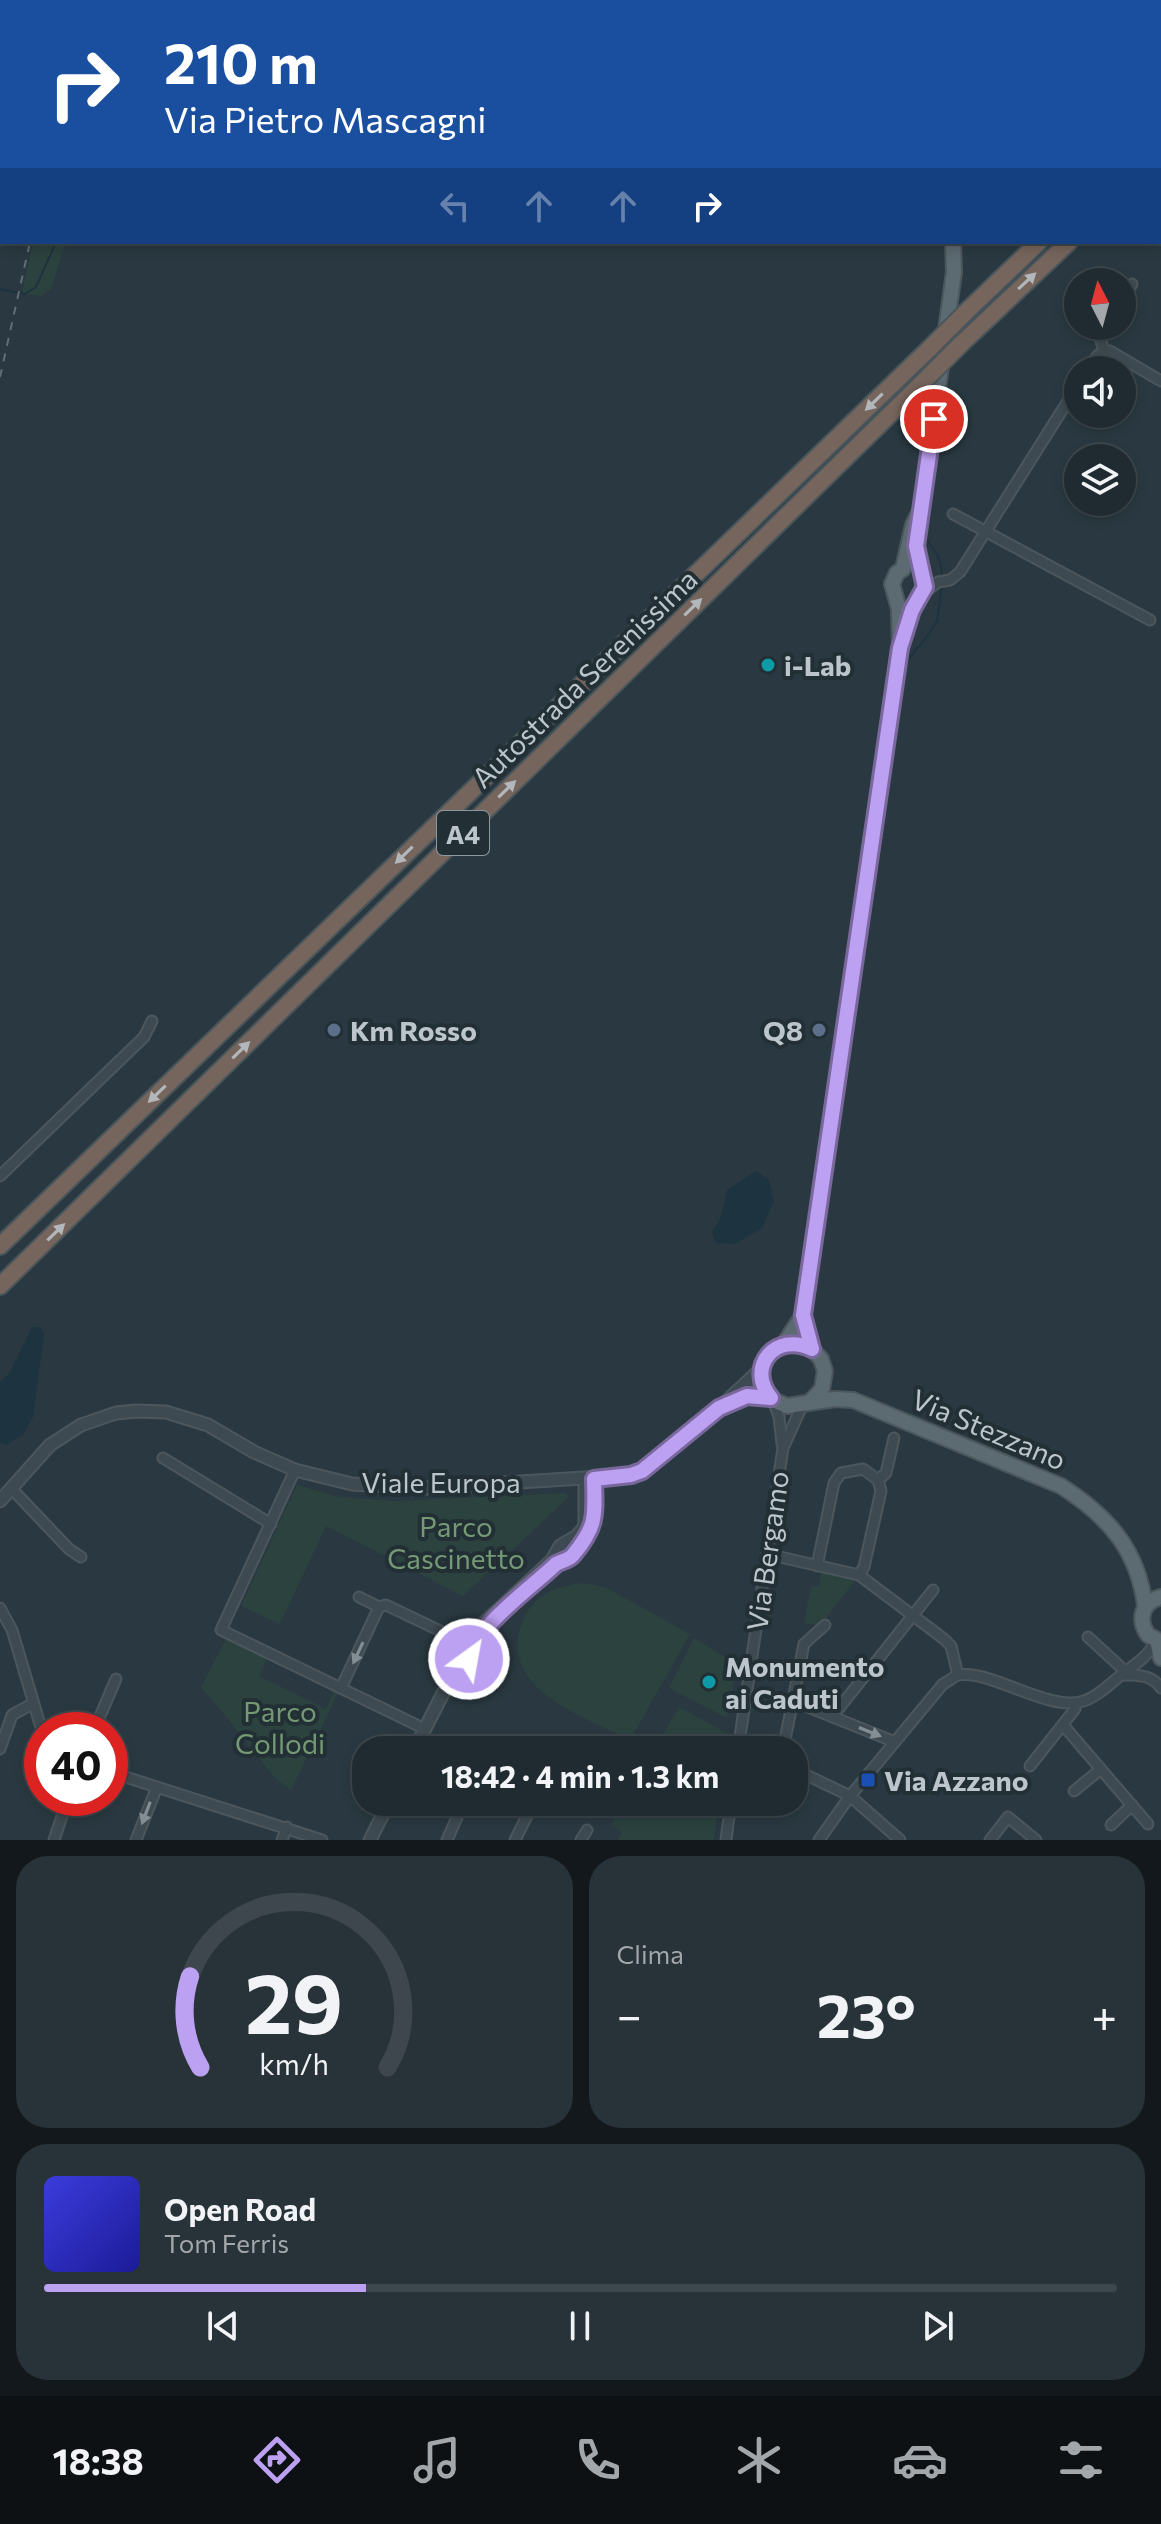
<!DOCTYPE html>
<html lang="it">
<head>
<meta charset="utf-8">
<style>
	body { margin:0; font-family:Commissioner,sans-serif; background:#283339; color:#f1f3f6; height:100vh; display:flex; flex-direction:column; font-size:30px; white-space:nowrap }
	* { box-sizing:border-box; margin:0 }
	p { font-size:26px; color:#a2a7ab }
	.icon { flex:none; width:44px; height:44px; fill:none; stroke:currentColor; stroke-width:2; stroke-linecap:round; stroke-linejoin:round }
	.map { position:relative; height:1840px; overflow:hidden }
	.sheet { display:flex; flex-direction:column; gap:16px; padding:16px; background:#12181b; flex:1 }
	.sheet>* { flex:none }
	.guide { position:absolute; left:0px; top:0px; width:1162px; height:244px; box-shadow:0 4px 12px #0003,0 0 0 2px #3d474d; background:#1a4fa0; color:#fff; overflow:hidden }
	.needle { width:52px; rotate:354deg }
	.tools { position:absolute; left:1064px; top:268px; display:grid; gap:16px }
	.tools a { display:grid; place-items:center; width:72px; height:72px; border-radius:50%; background:#202b31; box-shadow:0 4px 12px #0003,0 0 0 2px #3d474d; font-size:40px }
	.speed { position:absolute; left:24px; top:1712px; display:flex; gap:16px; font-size:40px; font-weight:700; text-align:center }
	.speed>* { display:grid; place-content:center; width:104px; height:104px; border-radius:50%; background:#202b31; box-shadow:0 4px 12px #0003,0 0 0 2px #3d474d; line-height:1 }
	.speed .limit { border:12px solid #d22; background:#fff; color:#111 }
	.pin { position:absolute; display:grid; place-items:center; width:68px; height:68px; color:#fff; margin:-34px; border:4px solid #fff; border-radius:50%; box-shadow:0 2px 8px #0007 }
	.me { position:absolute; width:88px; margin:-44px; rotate:32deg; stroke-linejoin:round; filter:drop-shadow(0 0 6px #0008) }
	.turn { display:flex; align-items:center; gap:28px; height:168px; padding:0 32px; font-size:36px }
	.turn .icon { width:104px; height:104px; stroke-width:2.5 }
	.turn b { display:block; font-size:56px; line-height:68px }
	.lanes { display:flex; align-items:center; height:76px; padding:0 32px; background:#0003; justify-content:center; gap:40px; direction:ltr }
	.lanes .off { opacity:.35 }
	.big { font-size:60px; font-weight:700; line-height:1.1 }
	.sheet .widget { flex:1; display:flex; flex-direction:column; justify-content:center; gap:12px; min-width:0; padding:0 28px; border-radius:32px; background:#283339 }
	.sheet .dial { align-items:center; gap:0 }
	.dial svg { height:208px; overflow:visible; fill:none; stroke:#3d474d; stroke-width:7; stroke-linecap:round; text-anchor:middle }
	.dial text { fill:#f1f3f6; stroke:none }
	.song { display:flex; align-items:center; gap:24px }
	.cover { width:96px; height:96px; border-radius:12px; background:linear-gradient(135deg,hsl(240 70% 55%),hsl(240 70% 35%)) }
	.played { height:8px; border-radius:4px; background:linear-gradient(90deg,#bca0f2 30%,#3d474d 30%) }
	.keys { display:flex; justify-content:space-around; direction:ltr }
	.heat { display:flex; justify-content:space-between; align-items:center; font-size:44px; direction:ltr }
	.sheet .tiles { flex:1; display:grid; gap:16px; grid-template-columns:1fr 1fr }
	.widget:last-child { grid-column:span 2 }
	.trip { position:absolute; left:352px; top:1736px; width:456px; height:80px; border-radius:32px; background:#202b31; box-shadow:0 4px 12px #0003,0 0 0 2px #3d474d; font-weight:700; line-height:80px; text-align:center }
	.dock { display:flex; height:128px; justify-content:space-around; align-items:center; background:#0d1114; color:#a2a7ab }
	.dock .icon { width:56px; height:56px }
	.dock .on { color:#bca0f2 }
	.dock b { font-size:36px; color:#f1f3f6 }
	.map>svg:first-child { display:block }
	.green { fill:#2c423f }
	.water { fill:#1d333f }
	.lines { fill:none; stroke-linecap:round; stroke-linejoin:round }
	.stream { stroke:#1d333f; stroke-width:2 }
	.minor-casing { stroke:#4b565d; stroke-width:13 }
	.tertiary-casing { stroke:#4b565d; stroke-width:15 }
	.primary-casing { stroke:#4b565d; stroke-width:18 }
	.motorway-casing { stroke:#48555b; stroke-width:20 }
	.minor { stroke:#3e4a51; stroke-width:9 }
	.tertiary { stroke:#3e4a51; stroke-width:11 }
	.primary { stroke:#5c6a71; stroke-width:14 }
	.motorway { stroke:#76655c; stroke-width:16 }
	.rail { stroke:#606f77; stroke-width:2; stroke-dasharray:8 8; stroke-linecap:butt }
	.motorway-bridge-casing { stroke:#48555b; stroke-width:20; stroke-linecap:butt }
	.motorway-bridge { stroke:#76655c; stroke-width:16 }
	.oneway { fill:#b1b7ba }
	.oneway2 { fill:#838e94 }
	.route-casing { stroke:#7a689d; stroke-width:20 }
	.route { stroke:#bca0f2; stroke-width:14 }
	.culture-dot { fill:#0f9aa8; stroke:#223036; stroke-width:3 }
	.service-dot { fill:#5c6f8a; stroke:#223036; stroke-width:3 }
	.transit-dot { fill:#1a4fb4; stroke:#223036; stroke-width:3 }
	.labels { text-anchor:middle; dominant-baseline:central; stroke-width:8; stroke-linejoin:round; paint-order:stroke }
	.shield { fill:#223036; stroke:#8d989e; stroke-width:2 }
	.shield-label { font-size:26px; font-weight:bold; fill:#bbc5cb }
	.poi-label { font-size:28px; font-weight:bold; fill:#bbc5cb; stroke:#223036; text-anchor:start }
	.street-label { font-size:28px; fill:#bbc5cb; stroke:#223036 }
	.park-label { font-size:28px; fill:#759974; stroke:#223036 }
</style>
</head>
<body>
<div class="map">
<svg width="1161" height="1840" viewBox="0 0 1161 1840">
	<rect width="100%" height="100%" fill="#2a3941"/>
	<g class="green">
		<path d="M33,242H66L51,289L41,296L22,293Z"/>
		<path d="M297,1485L339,1497L395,1501L565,1493L569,1497L463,1596L326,1526L280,1624L241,1606Z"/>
		<path d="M821,1572L850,1577L854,1582L821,1624H804L811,1586L819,1587Z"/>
		<path d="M584,1583L607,1588L690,1634L630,1740C582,1715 493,1688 524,1618C536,1593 558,1586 584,1583Z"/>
		<path d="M694,1638L736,1664L727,1718L669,1688Z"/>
		<path d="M226,1639L267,1658L259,1676L326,1709L334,1691L338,1693L291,1790C271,1777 262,1761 247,1743C233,1724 217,1706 201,1687Z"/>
		<path d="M679,1707L729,1734L727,1750H654Z"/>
		<path d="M624,1802H719L714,1840H618L622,1832L611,1825Z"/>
	</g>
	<g class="water">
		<path d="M756,1171L769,1180L774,1201L762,1228L735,1244L716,1243L712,1232L721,1217L727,1190Z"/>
		<path d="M32,1327H41L44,1335L33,1417L23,1435L6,1445L0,1443V1382L10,1372Z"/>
	</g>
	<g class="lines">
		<g class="stream">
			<path d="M209,2L210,0"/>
			<path d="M0,289L25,294L36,287L56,242"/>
			<path d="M925,537C936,551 942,560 942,578"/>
			<path d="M896,726L906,662L930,633L937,621L942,585"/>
		</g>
		<defs>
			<g id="minor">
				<path d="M1122,300L1132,284"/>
				<path d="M1104,351L1100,338L1106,326"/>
				<path d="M1087,370L1098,355L1110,351L1161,381"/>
				<path d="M953,514L1150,620"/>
				<path d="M924,593L938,582L950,580L960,572L1078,385"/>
				<path d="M0,1176L144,1037L152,1021"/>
				<path d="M773,1400L779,1417L782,1444"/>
				<path d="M163,1458L271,1524"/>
				<path d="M295,1470L221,1630L425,1729"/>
				<path d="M878,1480L886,1473L894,1438"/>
				<path d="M11,1488L69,1549L81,1557"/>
				<path d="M767,1554L859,1575L944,1639L951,1646L958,1675"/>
				<path d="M817,1566L834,1483L841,1473L863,1469L878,1480L881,1491L864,1567L859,1575"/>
				<path d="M359,1597L379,1607"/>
				<path d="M0,1608L12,1630L42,1731"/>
				<path d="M1088,1637L1126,1672"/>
				<path d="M1121,1675C1137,1675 1151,1674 1161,1688"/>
				<path d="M341,1688L379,1607L386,1605L455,1638L459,1647"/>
				<path d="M793,1701L895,1742"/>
				<path d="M832,1717L933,1590"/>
				<path d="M1063,1725L1148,1824"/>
				<path d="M94,1730L116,1679"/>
				<path d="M0,1749L12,1715L32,1704"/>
				<path d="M738,1750L783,1448L802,1406"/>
				<path d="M783,1750L804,1644L825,1625"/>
				<path d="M1030,1766L1075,1709V1703"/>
				<path d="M794,1769L850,1796L900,1840"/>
				<path d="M110,1772L322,1840"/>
				<path d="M1074,1791L1101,1769"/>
				<path d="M511,1802L530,1810"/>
				<path d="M1111,1825L1132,1805"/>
				<path d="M54,1840L68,1798"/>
				<path d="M136,1840L157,1787"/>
				<path d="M282,1840L287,1827"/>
				<path d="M447,1840L464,1802"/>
				<path d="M515,1840L534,1802"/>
				<path d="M581,1840L587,1830"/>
				<path d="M726,1840L731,1802"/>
				<path d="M819,1840L850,1796L943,1684C948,1682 954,1676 959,1675C988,1669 1046,1710 1080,1702C1095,1699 1110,1684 1121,1675C1133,1666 1152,1654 1155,1640"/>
				<path d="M990,1840L1008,1817L1036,1840"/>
			</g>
			<g id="tertiary">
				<path d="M730,1402L747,1396L771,1398"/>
				<path d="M0,1501L50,1445L81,1425L116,1413L136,1411L166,1412L208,1425L254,1452L295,1470L352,1484L426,1488L631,1475L642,1471L716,1411L762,1368"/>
				<path d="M574,1551L593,1525L594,1479"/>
				<path d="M460,1661L455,1655L457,1648L552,1560L560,1546L577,1536L585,1526V1480"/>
				<path d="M414,1750L456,1668L460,1661H465L470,1656L469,1649L462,1646"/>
				<path d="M370,1840L389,1802"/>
			</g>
			<g id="primary">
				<path d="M748,0L750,2"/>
				<path d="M993,2V0"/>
				<path d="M919,513L913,525L903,569L897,573L892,584L899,609L900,648L803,1315L784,1344L772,1351L764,1361L761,1376L765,1390L773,1400L787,1406L835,1399L853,1400L1061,1486C1108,1516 1138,1550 1145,1606"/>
				<path d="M920,519L954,272L953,242"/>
				<path d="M905,636L912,610L925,587L917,558L916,544"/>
				<path d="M803,1315L812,1349L821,1359L825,1371L822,1389L810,1402"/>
				<path d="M1161,1597C1142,1602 1137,1619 1148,1635L1161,1642"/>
				<path d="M1157,1641L1161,1658"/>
			</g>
			<g id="motorway">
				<path d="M1160,126L1161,125"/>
				<path d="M1160,152L1161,151"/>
				<path d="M1160,169L1161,168"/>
				<path d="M966,312L1039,242"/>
				<path d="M961,344L1069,242"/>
				<path d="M0,1246L930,348"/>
				<path d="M0,1286L925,380"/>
			</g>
		</defs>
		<use href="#minor" class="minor-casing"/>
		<use href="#tertiary" class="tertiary-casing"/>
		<use href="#primary" class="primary-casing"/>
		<use href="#motorway" class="motorway-casing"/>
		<use href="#minor" class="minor"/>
		<use href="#tertiary" class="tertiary"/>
		<use href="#primary" class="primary"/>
		<use href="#motorway" class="motorway"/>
		<g class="rail">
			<path d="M83,2V0"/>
			<path d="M0,377L30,242"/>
		</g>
		<defs>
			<g id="motorway-bridge">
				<path d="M930,348L966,312"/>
				<path d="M925,380L961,344"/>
			</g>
		</defs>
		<use href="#motorway-bridge" class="motorway-bridge-casing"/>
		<use href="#motorway-bridge" class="motorway-bridge"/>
	</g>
	<defs><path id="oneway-solid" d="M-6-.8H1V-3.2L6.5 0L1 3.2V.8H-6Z" transform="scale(2)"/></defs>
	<g class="oneway">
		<use href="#oneway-solid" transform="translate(1027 281) rotate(-43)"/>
		<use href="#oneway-solid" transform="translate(874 402) rotate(136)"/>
		<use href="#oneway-solid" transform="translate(693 607) rotate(-44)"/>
		<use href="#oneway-solid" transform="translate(507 789) rotate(-44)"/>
		<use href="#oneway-solid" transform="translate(404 855) rotate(136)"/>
		<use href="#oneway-solid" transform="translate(241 1050) rotate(-44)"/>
		<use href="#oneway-solid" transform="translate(157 1094) rotate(136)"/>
		<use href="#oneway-solid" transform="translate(56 1232) rotate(-44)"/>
	</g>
	<g class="oneway2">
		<use href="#oneway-solid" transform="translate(358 1653) rotate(115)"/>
		<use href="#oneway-solid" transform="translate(870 1732) rotate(22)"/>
		<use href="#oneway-solid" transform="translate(146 1813) rotate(111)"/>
	</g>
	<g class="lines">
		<defs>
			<path id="route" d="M469,1659C475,1627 532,1587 556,1564C561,1561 569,1560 573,1555C597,1526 595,1517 594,1479L631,1475L642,1471L719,1408L747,1396L771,1398C745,1367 776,1331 812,1349L803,1315L900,648L912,610L925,587L916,546L934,419"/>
		</defs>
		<use href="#route" class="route-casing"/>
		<use href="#route" class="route"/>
	</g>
	<g class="culture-dot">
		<circle cx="768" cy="665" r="8"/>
		<circle cx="709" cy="1682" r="8"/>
	</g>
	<g class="service-dot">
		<circle cx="334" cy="1030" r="8"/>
		<circle cx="819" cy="1030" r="8"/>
	</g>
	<rect class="transit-dot" x="860" y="1772" width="16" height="16" rx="4"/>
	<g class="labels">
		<rect class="shield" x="437" y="811" width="52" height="44" rx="6"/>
		<g class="shield-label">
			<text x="463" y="833">A4</text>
		</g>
		<g class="poi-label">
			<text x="784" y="665">i-Lab</text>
			<text x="350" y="1030">Km Rosso</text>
			<text x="803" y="1030" text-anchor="end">Q8</text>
			<text x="725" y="1666">Monumento<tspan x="725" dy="32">ai Caduti</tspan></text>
			<text x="884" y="1780">Via Azzano</text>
		</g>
		<g class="street-label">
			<text transform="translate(584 678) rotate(-44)">Autostrada Serenissima</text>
			<text transform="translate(989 1429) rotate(23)">Via Stezzano</text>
			<text x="441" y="1482">Viale Europa</text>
			<text transform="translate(767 1551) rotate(-82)">Via Bergamo</text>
		</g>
		<g class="park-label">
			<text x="456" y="1526">Parco<tspan x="456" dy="32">Cascinetto</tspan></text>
			<text x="280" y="1711">Parco<tspan x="280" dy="32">Collodi</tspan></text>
		</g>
	</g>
</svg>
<div class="tools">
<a><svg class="needle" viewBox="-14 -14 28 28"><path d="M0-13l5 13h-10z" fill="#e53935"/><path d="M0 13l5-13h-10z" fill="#a2a7ab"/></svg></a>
<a><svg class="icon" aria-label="sound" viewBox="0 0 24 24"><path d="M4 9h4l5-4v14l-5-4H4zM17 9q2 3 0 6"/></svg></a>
<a><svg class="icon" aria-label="layers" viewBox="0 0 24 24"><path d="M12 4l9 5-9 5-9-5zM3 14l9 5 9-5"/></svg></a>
</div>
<div class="speed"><div class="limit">40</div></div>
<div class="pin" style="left:934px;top:419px;background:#d93025"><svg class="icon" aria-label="arrive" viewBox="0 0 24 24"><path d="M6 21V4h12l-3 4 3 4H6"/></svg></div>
<svg class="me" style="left:469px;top:1659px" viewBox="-20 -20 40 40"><circle r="17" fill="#bca0f2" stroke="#fff" stroke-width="3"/><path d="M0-11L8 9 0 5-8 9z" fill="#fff"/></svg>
<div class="trip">18:42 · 4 min · 1.3 km</div>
<div class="guide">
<div class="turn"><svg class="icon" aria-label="right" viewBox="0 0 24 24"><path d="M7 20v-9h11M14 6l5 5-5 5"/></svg><div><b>210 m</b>Via Pietro Mascagni</div></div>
<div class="lanes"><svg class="icon off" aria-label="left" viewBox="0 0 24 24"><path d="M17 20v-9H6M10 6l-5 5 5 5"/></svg><svg class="icon off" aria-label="ahead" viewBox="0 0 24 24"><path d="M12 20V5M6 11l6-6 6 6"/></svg><svg class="icon off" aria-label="ahead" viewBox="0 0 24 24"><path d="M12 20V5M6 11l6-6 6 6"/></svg><svg class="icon" aria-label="right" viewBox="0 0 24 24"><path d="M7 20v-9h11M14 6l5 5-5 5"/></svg></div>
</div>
</div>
<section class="sheet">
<div class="tiles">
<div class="widget dial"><svg viewBox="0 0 100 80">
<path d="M14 69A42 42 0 1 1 86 69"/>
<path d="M14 69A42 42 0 0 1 10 34" stroke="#bca0f2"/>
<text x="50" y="56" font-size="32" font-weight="700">29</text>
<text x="50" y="72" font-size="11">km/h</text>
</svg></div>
<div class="widget"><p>Clima</p>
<div class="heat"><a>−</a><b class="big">23°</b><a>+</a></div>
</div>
<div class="widget">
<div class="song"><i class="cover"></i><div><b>Open Road</b><p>Tom Ferris</p></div></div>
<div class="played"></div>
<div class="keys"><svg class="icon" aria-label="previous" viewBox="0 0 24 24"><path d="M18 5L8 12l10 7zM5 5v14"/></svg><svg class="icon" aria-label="pause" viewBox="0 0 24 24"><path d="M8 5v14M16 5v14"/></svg><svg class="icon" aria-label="next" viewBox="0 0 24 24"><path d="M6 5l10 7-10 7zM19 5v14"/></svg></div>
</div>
</div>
</section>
<nav class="dock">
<b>18:38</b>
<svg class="icon on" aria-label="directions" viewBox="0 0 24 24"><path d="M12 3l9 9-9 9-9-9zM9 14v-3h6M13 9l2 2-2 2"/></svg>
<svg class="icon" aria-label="music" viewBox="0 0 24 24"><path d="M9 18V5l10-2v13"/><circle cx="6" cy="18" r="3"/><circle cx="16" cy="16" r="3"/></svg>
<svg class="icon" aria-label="phone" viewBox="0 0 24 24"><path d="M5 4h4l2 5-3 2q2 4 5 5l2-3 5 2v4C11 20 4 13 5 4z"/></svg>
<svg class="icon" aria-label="climate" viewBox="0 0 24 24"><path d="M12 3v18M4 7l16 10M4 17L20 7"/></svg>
<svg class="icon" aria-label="car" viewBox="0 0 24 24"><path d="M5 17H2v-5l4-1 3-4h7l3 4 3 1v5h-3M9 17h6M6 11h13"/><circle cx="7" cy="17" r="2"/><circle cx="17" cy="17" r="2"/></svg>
<svg class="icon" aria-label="filters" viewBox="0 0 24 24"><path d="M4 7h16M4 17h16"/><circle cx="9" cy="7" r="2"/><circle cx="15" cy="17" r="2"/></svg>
</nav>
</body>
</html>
